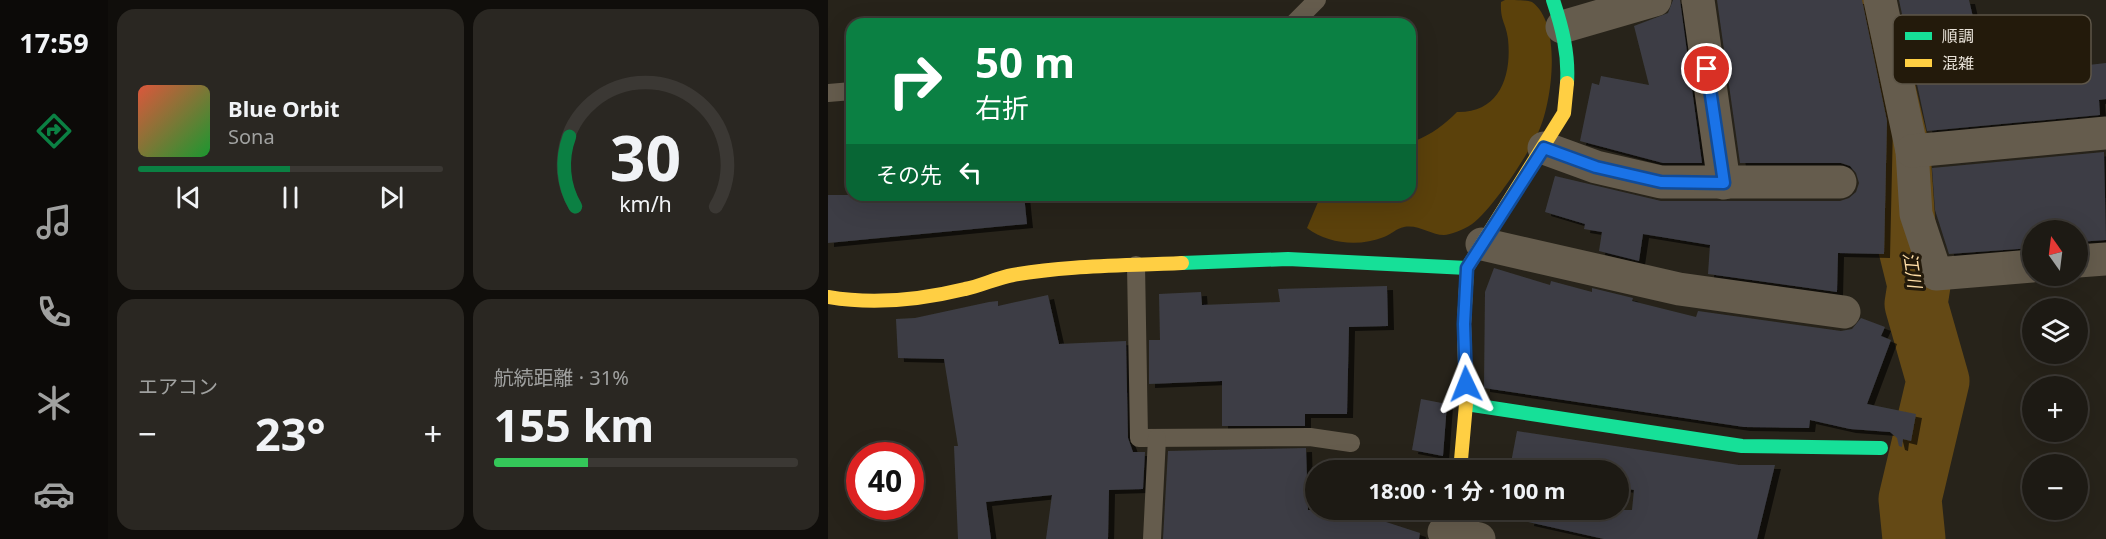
<!DOCTYPE html>
<html lang="ja">
<head>
<meta charset="utf-8">
<style>
	body { margin:0; font-family:"Noto Sans","Noto Sans JP",sans-serif; background:#2a2722; color:#f1f3f6; height:100vh; display:flex; flex-direction:column; font-size:22px; white-space:nowrap }
	* { box-sizing:border-box; margin:0 }
	p { font-size:20px; color:#a0a1a0 }
	.icon { flex:none; width:33px; height:33px; fill:none; stroke:currentColor; stroke-width:2; stroke-linecap:round; stroke-linejoin:round }
	.map { position:relative; flex:1; overflow:hidden }
	.panel { display:flex; flex-direction:column; gap:9px; padding:9px; background:#100e0b; width:720px }
	.panel>* { flex:none }
	.top-card { position:absolute; left:18px; top:18px; width:570px; height:183px; border-radius:18px; box-shadow:0 6px 24px #0002,0 0 0 2px #3b3834; background:#0b8043; color:#fff; overflow:hidden }
	.needle { width:39px; rotate:346deg }
	.fabs { position:absolute; left:1194px; top:220px; display:grid; gap:12px }
	.fabs a { display:grid; place-items:center; width:66px; height:66px; border-radius:50%; background:#1d1a14; box-shadow:0 6px 24px #0002,0 0 0 2px #3b3834; font-size:30px }
	.speed { position:absolute; left:18px; top:442px; display:flex; gap:12px; font-size:30px; font-weight:700; text-align:center }
	.speed>* { display:grid; place-content:center; width:78px; height:78px; border-radius:50%; background:#1d1a14; box-shadow:0 6px 24px #0002,0 0 0 2px #3b3834; line-height:1 }
	.speed .limit { border:9px solid #d22; background:#fff; color:#111 }
	.pin { position:absolute; display:grid; place-items:center; width:51px; height:51px; color:#fff; margin:-26px; border:3px solid #fff; border-radius:50%; box-shadow:0 2px 6px #0007 }
	.me { position:absolute; width:66px; margin:-33px; rotate:358deg; stroke-linejoin:round; filter:drop-shadow(0 0 4px #0008) }
	.turn { display:flex; align-items:center; gap:21px; height:126px; padding:0 30px; font-size:27px }
	.turn .icon { width:78px; height:78px; stroke-width:2.5 }
	.turn b { display:block; font-size:42px; line-height:51px }
	.then { display:flex; align-items:center; height:57px; padding:0 30px; background:#0003; gap:12px; font-size:22px }
	.big { font-size:45px; font-weight:700; line-height:1.1 }
	.panel .card { flex:1; display:flex; flex-direction:column; justify-content:center; gap:9px; min-width:0; padding:0 21px; border-radius:18px; background:#2a2722 }
	.panel .dial { align-items:center; gap:0 }
	.dial svg { height:156px; overflow:visible; fill:none; stroke:#3b3834; stroke-width:7; stroke-linecap:round; text-anchor:middle }
	.dial text { fill:#f1f3f6; stroke:none }
	.song { display:flex; align-items:center; gap:18px }
	.cover { width:72px; height:72px; border-radius:9px; background:linear-gradient(135deg,hsl(10 70% 55%),hsl(130 70% 35%)) }
	.played { height:6px; border-radius:3px; background:linear-gradient(90deg,#0b8043 50%,#3b3834 50%) }
	.keys { display:flex; justify-content:space-around; direction:ltr }
	.heat { display:flex; justify-content:space-between; align-items:center; font-size:33px; direction:ltr }
	.charge { height:9px; border-radius:4px; background:linear-gradient(90deg,#34c759 31%,#3b3834 0) }
	.panel .tiles { flex:1; display:grid; gap:9px; grid-template-columns:repeat(2,1fr) }
	.trip { position:absolute; left:477px; top:460px; width:324px; height:60px; border-radius:30px; background:#1d1a14; box-shadow:0 6px 24px #0002,0 0 0 2px #3b3834; font-weight:700; line-height:60px; text-align:center }
	main { display:flex; flex:1; min-height:0 }
	.tab-bar { display:flex; flex-direction:column; width:108px; justify-content:space-around; align-items:center; background:#0c0a08; color:#a0a1a0 }
	.tab-bar .icon { width:42px; height:42px }
	.tab-bar .selected { color:#0b8043 }
	.tab-bar b { font-size:27px; color:#f1f3f6 }
	.map>svg:first-child { display:block }
	.forest { fill:#5b410b }
	.lines { fill:none; stroke-linecap:round; stroke-linejoin:round }
	.river { stroke:#644915; stroke-width:63 }
	.building { fill:#3d3e45; filter:url(#shadow) }
	.lane { stroke:#655c4d; stroke-width:18 }
	.street { stroke:#655c4d; stroke-width:33 }
	.fast { stroke:#16e098; stroke-width:14 }
	.slow { stroke:#ffcf43; stroke-width:14 }
	.route-casing { stroke:#114b97; stroke-width:15 }
	.route { stroke:#1a73e8; stroke-width:10 }
	.labels { text-anchor:middle; dominant-baseline:central; stroke-width:6; stroke-linejoin:round; paint-order:stroke }
	.water-label { font-size:18px; font-style:italic; fill:#fddca5; stroke:#231a0b }
	.key { fill:#231a0b; stroke:#5e5648; stroke-width:1.5 }
	.key-label { font-size:16px; fill:#e8e2d8 }
</style>
</head>
<body>
<main>
<nav class="tab-bar">
<b>17:59</b>
<svg class="icon selected" aria-label="directions" viewBox="0 0 24 24"><path d="M12 3l9 9-9 9-9-9zM9 14v-3h6M13 9l2 2-2 2"/></svg>
<svg class="icon" aria-label="music" viewBox="0 0 24 24"><path d="M9 18V5l10-2v13"/><circle cx="6" cy="18" r="3"/><circle cx="16" cy="16" r="3"/></svg>
<svg class="icon" aria-label="phone" viewBox="0 0 24 24"><path d="M5 4h4l2 5-3 2q2 4 5 5l2-3 5 2v4C11 20 4 13 5 4z"/></svg>
<svg class="icon" aria-label="climate" viewBox="0 0 24 24"><path d="M12 3v18M4 7l16 10M4 17L20 7"/></svg>
<svg class="icon" aria-label="car" viewBox="0 0 24 24"><path d="M5 17H2v-5l4-1 3-4h7l3 4 3 1v5h-3M9 17h6M6 11h13"/><circle cx="7" cy="17" r="2"/><circle cx="17" cy="17" r="2"/></svg>
</nav>
<section class="panel">
<div class="tiles">
<div class="card">
<div class="song"><i class="cover"></i><div><b>Blue Orbit</b><p>Sona</p></div></div>
<div class="played"></div>
<div class="keys"><svg class="icon" aria-label="previous" viewBox="0 0 24 24"><path d="M18 5L8 12l10 7zM5 5v14"/></svg><svg class="icon" aria-label="pause" viewBox="0 0 24 24"><path d="M8 5v14M16 5v14"/></svg><svg class="icon" aria-label="next" viewBox="0 0 24 24"><path d="M6 5l10 7-10 7zM19 5v14"/></svg></div>
</div>
<div class="card dial"><svg viewBox="0 0 100 80">
<path d="M14 69A42 42 0 1 1 86 69"/>
<path d="M14 69A42 42 0 0 1 11 33" stroke="#0b8043"/>
<text x="50" y="56" font-size="32" font-weight="700">30</text>
<text x="50" y="72" font-size="11">km/h</text>
</svg></div>
<div class="card"><p>エアコン</p>
<div class="heat"><a>−</a><b class="big">23°</b><a>+</a></div>
</div>
<div class="card"><p>航続距離 · 31%</p><b class="big">155 km</b><div class="charge"></div></div>
</div>
</section>
<div class="map">
<svg width="1278" height="539" viewBox="0 0 1278 539">
	<defs>
		<filter id="shadow"><feDropShadow dx="6" dy="4" stdDeviation="0" flood-color="#0009"/></filter>
	</defs>
	<rect width="100%" height="100%" fill="#27231a"/>
	<path class="forest" d="M677,0C684,0 698,0 704,2C735,24 724,106 709,135C699,156 660,216 641,226C636,229 622,235 616,235C603,235 590,224 576,227C569,228 562,235 556,237C531,247 500,244 479,228L493,195H582V138L587,141C604,134 616,125 629,112C671,113 684,77 680,39C678,23 672,21 673,2Z"/>
	<g class="lines">
		<path class="river" d="M1035,0L1071,153L1076,225L1091,285L1088,304L1110,381L1082,499L1086,539"/>
	</g>
	<g class="building">
		<path d="M845,0H852L874,163H835L752,141L764,83L771,85L773,76L821,85L806,26L840,13Z"/>
		<path d="M889,0H1034L1059,121L1056,254L1010,253L1009,292L880,274L882,245L815,234L811,261L771,251L774,232L756,229L757,224L717,212L727,176L833,201H1012L1021,198L1028,192L1031,183L1028,173L1022,166L1013,163H912Z"/>
		<path d="M1071,0H1141L1160,81L1208,71L1278,63V99L1271,100L1272,115L1099,131Z"/>
		<path d="M1276,152L1278,240L1250,242V231H1204V248L1121,254L1107,210L1104,168Z"/>
		<path d="M0,195H196L199,224L0,243Z"/>
		<path d="M666,268L722,285L723,281L764,292V288L805,298L804,301L868,317L870,311L1013,331L1024,329L1033,318L1057,327L1053,336L1063,340L1039,404L1088,414L1083,441L1075,439L1074,447L1071,446L1069,438L1062,432L1022,429L982,420L981,428L916,427L656,388L657,292Z"/>
		<path d="M559,286L560,326L521,327L519,414H477V426H394V381L321,384V340H332L331,294L373,292L374,305L452,302L450,289Z"/>
		<path d="M220,295L231,344L298,341L300,438L305,452H317L315,489L281,490L280,539H218L224,495L158,502L163,539H130L126,446H130L116,359L70,358L68,319L87,318L161,302L170,301V306Z"/>
		<path d="M593,399L619,404L615,456L584,450Z"/>
		<path d="M689,431L911,465H947L929,539H776L700,522L702,510H804L806,490L790,487V471H700L682,468Z"/>
		<path d="M478,448L480,510H521L592,533L591,539H335L340,451Z"/>
	</g>
	<g class="lines">
		<g class="lane">
			<path d="M465,24L489,0"/>
			<path d="M0,93L24,91"/>
			<path d="M308,265L311,438L482,437L523,443"/>
			<path d="M324,539L329,438"/>
		</g>
		<g class="street">
			<path d="M870,0L896,183"/>
			<path d="M1052,0L1084,151L1088,214L1108,274L1204,266"/>
			<path d="M734,27L827,0"/>
			<path d="M716,148L768,167L833,182H1012"/>
			<path d="M1084,151L1278,133"/>
			<path d="M654,244L851,289L1016,312"/>
			<path d="M1250,261L1278,259"/>
			<path d="M616,532L651,539"/>
		</g>
		<g class="fast">
			<path d="M725,0C734,27 741,54 739,83"/>
			<path d="M354,263L460,259L639,268"/>
			<path d="M638,404L914,446L1053,448"/>
		</g>
		<g class="slow">
			<path d="M0,297C46,305 92,300 137,289C153,286 168,278 185,275C240,265 298,266 354,263"/>
			<path d="M632,471L638,404L636,324L639,268L736,113L739,83"/>
		</g>
	</g>
	<g class="lines">
		<defs>
			<path id="route" d="M638,384L636,324L639,268L716,148L768,167L833,182L896,183L879,69"/>
		</defs>
		<use href="#route" class="route-casing"/>
		<use href="#route" class="route"/>
	</g>
	<g class="labels">
		<g class="water-label">
			<text transform="translate(1085 270) rotate(81)">江川</text>
		</g>
	</g>
	<rect x="1065" y="15" width="198" height="69" rx="9" class="key"/>
	<rect x="1077" y="32" width="27" height="8" fill="#16e098"/>
	<rect x="1077" y="59" width="27" height="8" fill="#ffcf43"/>
	<g class="key-label">
		<text x="1114" y="42">順調</text>
		<text x="1114" y="69">混雑</text>
	</g>
</svg>
<div class="fabs">
<a><svg class="needle" viewBox="-14 -14 28 28"><path d="M0-13l5 13h-10z" fill="#e53935"/><path d="M0 13l5-13h-10z" fill="#a0a1a0"/></svg></a>
<a><svg class="icon" aria-label="layers" viewBox="0 0 24 24"><path d="M12 4l9 5-9 5-9-5zM3 14l9 5 9-5"/></svg></a>
<a>+</a>
<a>−</a>
</div>
<div class="speed"><div class="limit">40</div></div>
<div class="pin" style="left:879px;top:69px;background:#d93025"><svg class="icon" aria-label="arrive" viewBox="0 0 24 24"><path d="M6 21V4h12l-3 4 3 4H6"/></svg></div>
<svg class="me" style="left:638px;top:384px" viewBox="-20 -20 40 40"><path d="M0-17L14 15 0 8-14 15z" fill="#1a73e8" stroke="#fff" stroke-width="4"/></svg>
<div class="trip">18:00 · 1 分 · 100 m</div>
<div class="top-card">
<div class="turn"><svg class="icon" aria-label="right" viewBox="0 0 24 24"><path d="M7 20v-9h11M14 6l5 5-5 5"/></svg><div><b>50 m</b>右折</div></div>
<div class="then">その先<svg class="icon" aria-label="left" viewBox="0 0 24 24"><path d="M17 20v-9H6M10 6l-5 5 5 5"/></svg></div>
</div>
</div>
</main>
</body>
</html>
